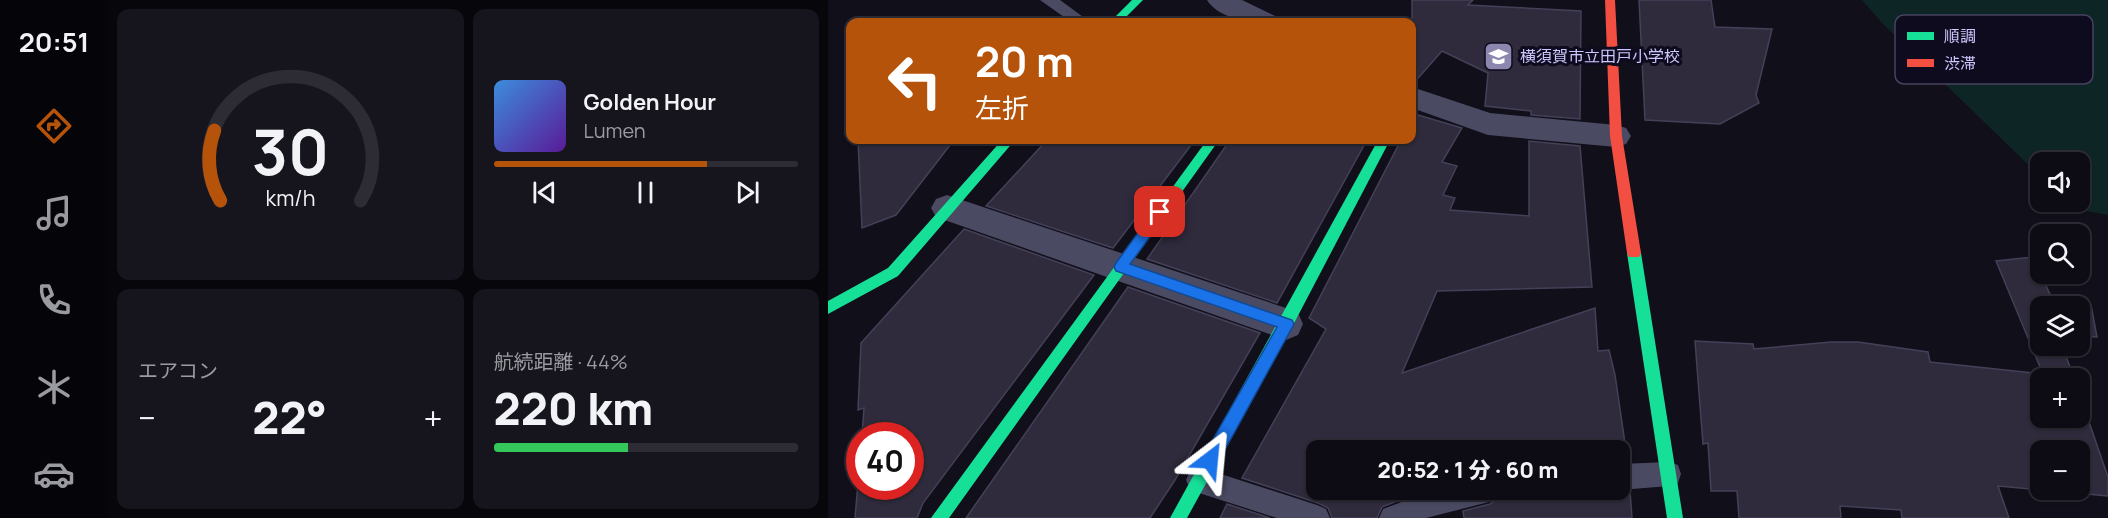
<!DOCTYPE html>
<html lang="ja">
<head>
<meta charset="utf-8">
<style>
	body { margin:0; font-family:Manrope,"Noto Sans JP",sans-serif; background:#16141d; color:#f1f3f6; height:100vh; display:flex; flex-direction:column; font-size:22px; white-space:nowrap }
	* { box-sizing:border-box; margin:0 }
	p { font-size:20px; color:#9a9ba0 }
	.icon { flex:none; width:33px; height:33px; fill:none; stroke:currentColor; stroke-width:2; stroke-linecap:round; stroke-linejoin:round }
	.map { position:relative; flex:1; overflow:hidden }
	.panel { display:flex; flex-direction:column; gap:9px; padding:9px; background:#07060b; width:720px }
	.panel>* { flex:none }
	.guide { position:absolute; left:18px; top:18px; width:570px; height:126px; border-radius:12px; box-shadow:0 2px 4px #0004,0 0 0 2px #2d2b34; background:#b45309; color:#fff; overflow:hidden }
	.controls { position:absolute; left:1202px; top:152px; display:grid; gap:12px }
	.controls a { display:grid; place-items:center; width:60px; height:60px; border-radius:12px; background:#0d0b14; box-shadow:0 2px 4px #0004,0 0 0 2px #2d2b34; font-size:30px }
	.speed { position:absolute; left:18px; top:422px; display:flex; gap:12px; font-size:30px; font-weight:700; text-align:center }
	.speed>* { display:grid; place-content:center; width:78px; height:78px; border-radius:50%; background:#0d0b14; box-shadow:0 2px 4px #0004,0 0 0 2px #2d2b34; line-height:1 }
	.speed .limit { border:9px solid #d22; background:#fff; color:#111 }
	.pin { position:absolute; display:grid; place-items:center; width:51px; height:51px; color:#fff; margin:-26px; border-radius:12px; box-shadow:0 3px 9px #0006 }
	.me { position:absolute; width:66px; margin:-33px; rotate:29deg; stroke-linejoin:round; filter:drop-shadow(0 0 4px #0008) }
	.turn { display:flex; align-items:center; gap:21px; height:126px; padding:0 30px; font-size:27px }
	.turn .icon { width:78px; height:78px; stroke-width:2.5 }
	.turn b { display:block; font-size:42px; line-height:51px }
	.big { font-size:45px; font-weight:800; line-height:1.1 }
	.panel .tile { flex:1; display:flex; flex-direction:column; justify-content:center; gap:9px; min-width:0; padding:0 21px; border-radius:12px; background:#16141d }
	.panel .dial { align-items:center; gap:0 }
	.dial svg { height:156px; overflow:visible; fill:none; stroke:#2d2b34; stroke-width:7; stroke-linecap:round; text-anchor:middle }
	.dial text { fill:#f1f3f6; stroke:none }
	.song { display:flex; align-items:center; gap:18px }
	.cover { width:72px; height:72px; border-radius:9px; background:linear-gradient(135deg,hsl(210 70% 55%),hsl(270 70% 35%)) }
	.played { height:6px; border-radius:3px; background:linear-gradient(90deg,#b45309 70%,#2d2b34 70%) }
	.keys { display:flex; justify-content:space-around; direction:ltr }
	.heat { display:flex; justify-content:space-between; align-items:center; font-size:33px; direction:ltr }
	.charge { height:9px; border-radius:4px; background:linear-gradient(90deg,#34c759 44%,#2d2b34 0) }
	.panel .tiles { flex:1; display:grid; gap:9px; grid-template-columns:repeat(2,1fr) }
	.trip { position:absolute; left:478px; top:440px; width:324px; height:60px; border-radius:12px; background:#0d0b14; box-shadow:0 2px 4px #0004,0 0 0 2px #2d2b34; font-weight:800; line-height:60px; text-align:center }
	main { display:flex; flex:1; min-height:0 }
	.tabs { display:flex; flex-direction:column; width:108px; justify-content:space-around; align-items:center; background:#050408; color:#9a9ba0 }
	.tabs .icon { width:42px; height:42px }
	.tabs .selected { color:#b45309 }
	.tabs b { font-size:27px; color:#f1f3f6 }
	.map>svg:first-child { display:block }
	.green { fill:#0e2525 }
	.building { fill:#2f2b3d; stroke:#444058; stroke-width:1.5; fill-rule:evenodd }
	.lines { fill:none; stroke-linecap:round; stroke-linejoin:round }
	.lane { fill:#4a4a63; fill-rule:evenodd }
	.street { fill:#4a4a63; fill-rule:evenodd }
	.fast { fill:#16e098; fill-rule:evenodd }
	.jam { fill:#f24e42; fill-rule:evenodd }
	.route { fill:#1a73e8; stroke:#114b97; stroke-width:1.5 }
	.labels { text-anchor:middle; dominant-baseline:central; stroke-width:6; stroke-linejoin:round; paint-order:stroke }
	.poi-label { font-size:16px; fill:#cdc7ff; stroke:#0e0b1e; text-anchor:start }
	.key { fill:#0e0b1e; stroke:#474362; stroke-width:1.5 }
	.key-label { font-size:16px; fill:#cdc7ff }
</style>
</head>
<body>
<main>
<nav class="tabs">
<b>20:51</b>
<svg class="icon selected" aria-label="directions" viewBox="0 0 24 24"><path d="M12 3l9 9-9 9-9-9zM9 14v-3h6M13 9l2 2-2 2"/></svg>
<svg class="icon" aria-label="music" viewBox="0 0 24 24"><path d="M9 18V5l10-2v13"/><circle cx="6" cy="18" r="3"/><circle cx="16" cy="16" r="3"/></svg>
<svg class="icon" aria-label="phone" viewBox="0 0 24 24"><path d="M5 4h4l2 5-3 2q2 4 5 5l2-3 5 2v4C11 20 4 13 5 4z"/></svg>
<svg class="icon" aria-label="climate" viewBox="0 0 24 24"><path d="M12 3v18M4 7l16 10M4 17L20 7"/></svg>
<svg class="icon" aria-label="car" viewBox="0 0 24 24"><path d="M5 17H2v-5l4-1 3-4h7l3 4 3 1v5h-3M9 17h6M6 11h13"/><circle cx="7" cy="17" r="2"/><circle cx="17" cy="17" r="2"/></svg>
</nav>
<section class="panel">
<div class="tiles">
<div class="tile dial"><svg viewBox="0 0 100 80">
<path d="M14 69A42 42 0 1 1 86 69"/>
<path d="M14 69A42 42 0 0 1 11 33" stroke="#b45309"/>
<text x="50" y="56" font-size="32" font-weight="700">30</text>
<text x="50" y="72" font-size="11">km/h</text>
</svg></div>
<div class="tile">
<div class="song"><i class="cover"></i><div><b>Golden Hour</b><p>Lumen</p></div></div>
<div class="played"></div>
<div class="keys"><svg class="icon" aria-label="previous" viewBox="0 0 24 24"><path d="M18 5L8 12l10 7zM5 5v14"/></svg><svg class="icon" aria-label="pause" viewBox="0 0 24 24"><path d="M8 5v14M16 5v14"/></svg><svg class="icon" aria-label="next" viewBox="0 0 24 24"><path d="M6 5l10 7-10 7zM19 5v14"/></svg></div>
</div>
<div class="tile"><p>エアコン</p>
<div class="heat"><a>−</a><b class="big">22°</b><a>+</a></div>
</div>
<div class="tile"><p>航続距離 · 44%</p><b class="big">220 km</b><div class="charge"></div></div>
</div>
</section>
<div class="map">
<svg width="1280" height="518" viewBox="0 0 1280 518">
	<rect width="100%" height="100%" fill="#110f1a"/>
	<path class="green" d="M1034,0H1280V215L1247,209L1238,201H1251V162H1212V176L1055,24Z"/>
	<g class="building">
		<path d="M584,0H645L640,5L753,11L752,119L703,115V111L657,106L660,73L614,51L584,85Z"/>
		<path d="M811,0H883L887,27L944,29L928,95L931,103L892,124L817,120Z"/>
		<path d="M590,115L634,128L614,162L629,166L615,195L627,198L622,210L701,216V141L752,146L764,287L609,291L574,373L767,308L770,351L781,350L787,375L798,450H489V489H571L574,499L554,507L549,518H504L500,508L490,503L414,478L498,329L481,318L573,140H584V128Z"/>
		<path d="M30,140H126L68,215L34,228Z"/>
		<path d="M219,140H367L285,248L158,206Z"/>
		<path d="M402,140H539L449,303L319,259Z"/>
		<path d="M136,229L266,275L95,503L89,518H27L32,460V486H82V435H34L36,408L30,410L33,343Z"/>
		<path d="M1205,257L1226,303L1263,305L1269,337L1251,336V306H1212V345H1234L1246,378H1212V417H1251V393L1280,477V496L1170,486L1181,518H1074L1073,510L1012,506L1013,518H911L909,491H883L880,443L875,444L867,341L925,344L926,349L1003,342H1030L1100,352L1102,362L1215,374L1168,261ZM1212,450H1251V489H1212Z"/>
		<path d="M300,287L432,333L347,480L322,518H138Z"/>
		<path d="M706,489H789L792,492L802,491L804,518H636L635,511L662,504L673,497Z"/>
		<path d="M399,504L442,518H392Z"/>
	</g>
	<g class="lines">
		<g class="lane">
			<path d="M212,0H232L262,22H243Z"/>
			<path d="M841,462L850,465L853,474L850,483L841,486L792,490L791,489L792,464Z"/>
			<path d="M371,467L489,505L498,509L502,518H449L371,493L362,489L358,480L362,471Z"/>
			<path d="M608,489H674L670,498L661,502L598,518H551L555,509Z"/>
		</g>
		<g class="street">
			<path d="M379,0H414L447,16L451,22C429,24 392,21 379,0Z"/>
			<path d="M584,87L662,113L788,125L798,128L803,136L798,144L788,147L660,135L584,108Z"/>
			<path d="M119,195L458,308L470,313L475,324L470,335L458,340L108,217L103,208L108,199Z"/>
		</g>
		<g class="fast">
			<path d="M304,0H315L293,22H282Z"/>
			<path d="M174,140H187L70,276L0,314V301L60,268Z"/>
			<path d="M379,140H391L121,518H103Z"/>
			<path d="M550,140H562L463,329L359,518H342Z"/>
			<path d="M806,247L811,249L813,253L855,518H839L799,253L801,249Z"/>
		</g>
		<path class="jam" d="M777,0H787L794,136L813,253L811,257H801L799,253L782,136Z"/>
	</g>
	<path class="route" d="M332,207L337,208L339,212L337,216L302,264L458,318L464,320L466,324L388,466L382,468L376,466L374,460L376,455L449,327L288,271L286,267L288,263L328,208Z"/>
	<defs>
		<symbol id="school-square" viewBox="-11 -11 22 22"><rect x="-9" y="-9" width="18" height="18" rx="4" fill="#8b87af" stroke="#0e0b1e"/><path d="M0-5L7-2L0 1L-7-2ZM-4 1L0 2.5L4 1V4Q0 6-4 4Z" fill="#fff"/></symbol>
	</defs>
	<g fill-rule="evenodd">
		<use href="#school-square" x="654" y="40" width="33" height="33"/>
	</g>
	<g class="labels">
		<g class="poi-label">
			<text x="692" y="56">横須賀市立田戸小学校</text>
		</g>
	</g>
	<rect x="1067" y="15" width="198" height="69" rx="9" class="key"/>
	<rect x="1079" y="32" width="27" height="8" fill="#16e098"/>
	<rect x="1079" y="59" width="27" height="8" fill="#f24e42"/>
	<g class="key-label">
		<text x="1116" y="42">順調</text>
		<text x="1116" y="69">渋滞</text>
	</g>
</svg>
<div class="controls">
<a><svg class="icon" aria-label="sound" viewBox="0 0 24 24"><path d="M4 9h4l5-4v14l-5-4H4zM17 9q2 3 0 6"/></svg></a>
<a><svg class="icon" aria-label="search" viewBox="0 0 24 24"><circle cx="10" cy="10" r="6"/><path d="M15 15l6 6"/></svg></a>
<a><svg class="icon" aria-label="layers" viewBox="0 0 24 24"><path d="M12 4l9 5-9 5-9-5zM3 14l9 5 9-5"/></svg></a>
<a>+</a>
<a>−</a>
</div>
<div class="speed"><div class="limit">40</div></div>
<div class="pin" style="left:332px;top:212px;background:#d93025"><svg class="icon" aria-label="arrive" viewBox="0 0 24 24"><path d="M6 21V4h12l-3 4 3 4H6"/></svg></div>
<svg class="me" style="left:382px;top:460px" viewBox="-20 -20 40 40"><path d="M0-17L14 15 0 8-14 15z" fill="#1a73e8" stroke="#fff" stroke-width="4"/></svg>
<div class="trip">20:52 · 1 分 · 60 m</div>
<div class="guide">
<div class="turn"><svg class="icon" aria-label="left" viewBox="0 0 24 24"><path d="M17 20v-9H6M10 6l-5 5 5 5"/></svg><div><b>20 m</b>左折</div></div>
</div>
</div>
</main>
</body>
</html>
